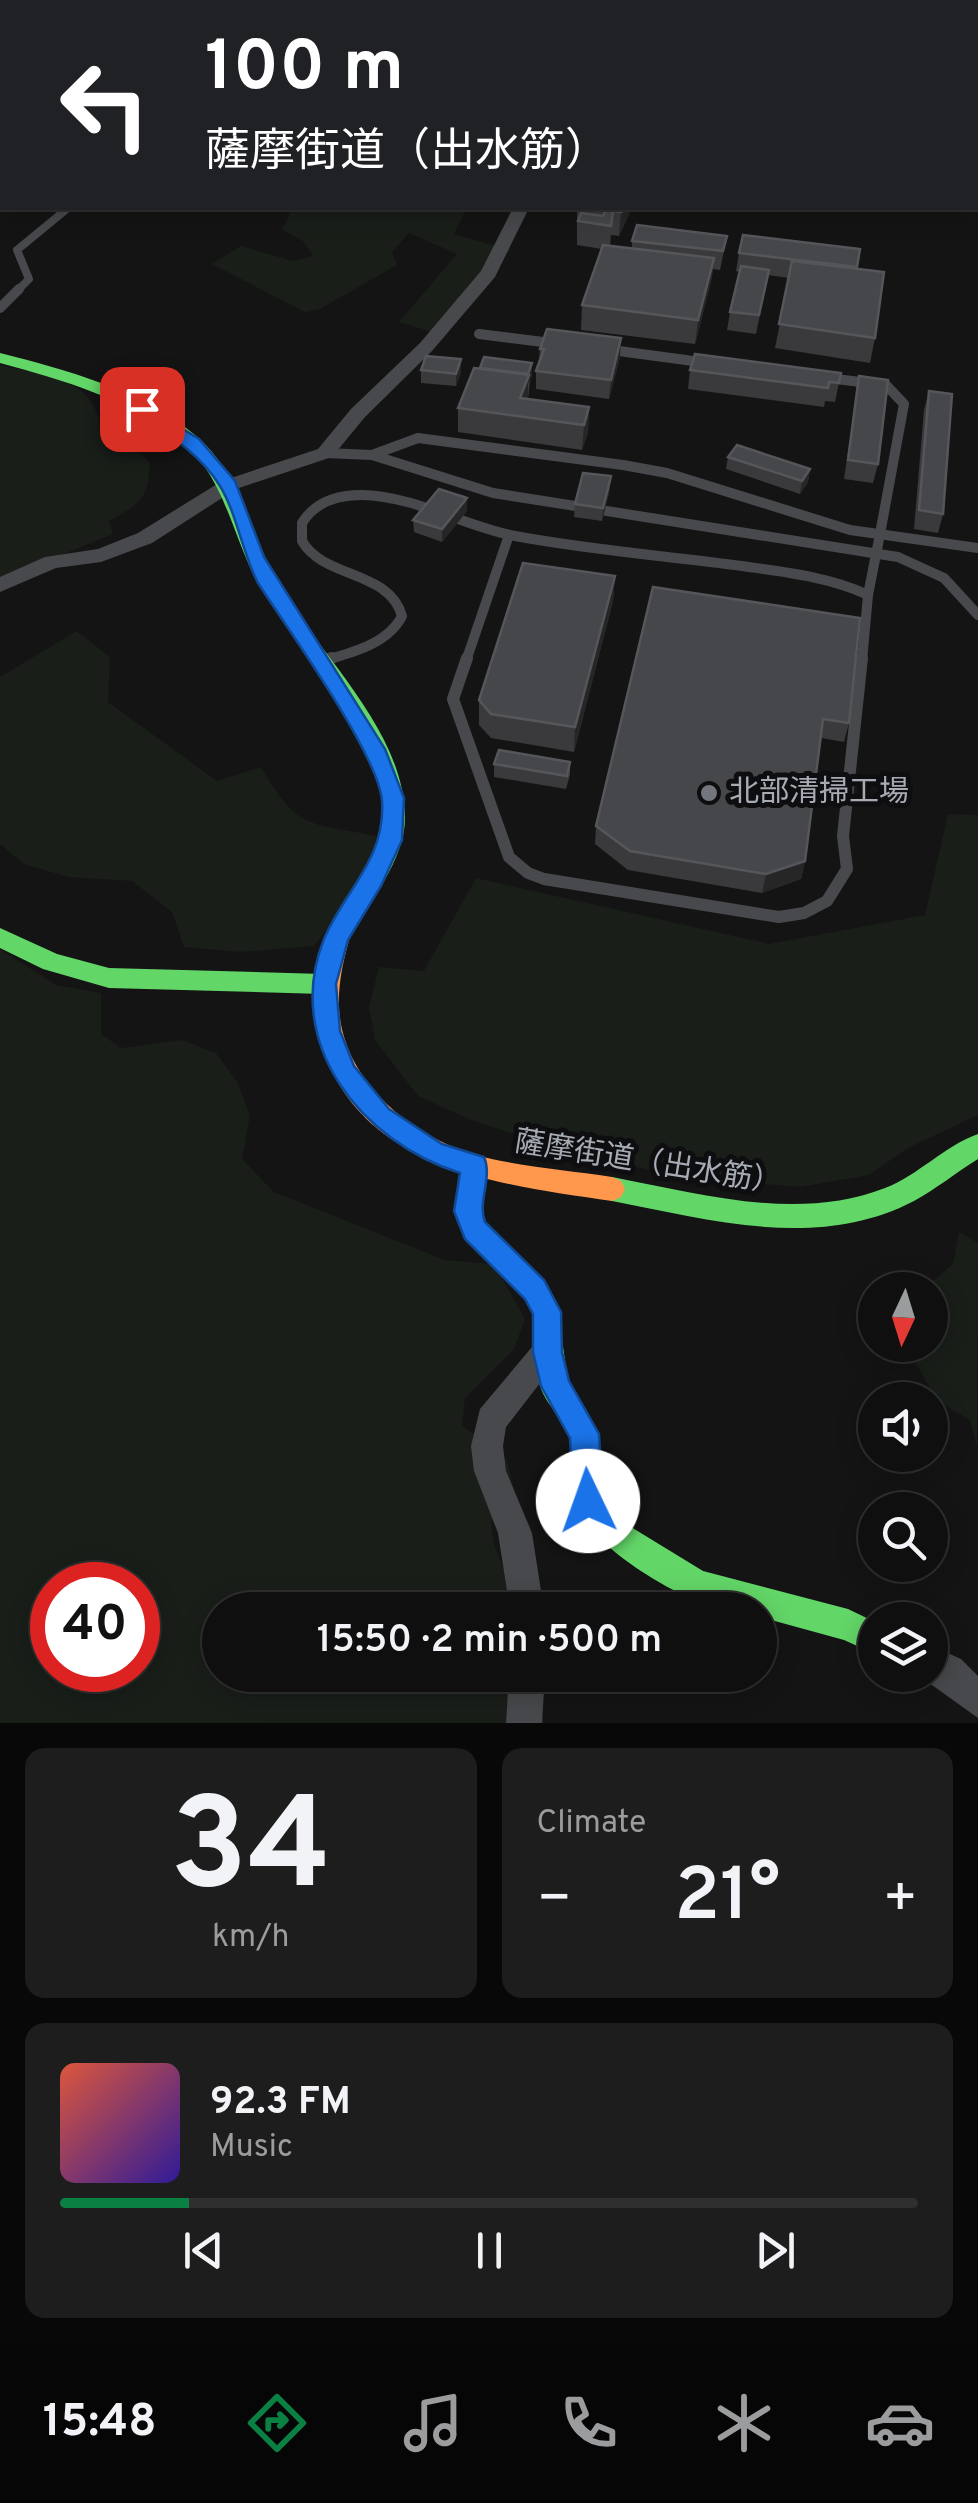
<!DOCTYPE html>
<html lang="en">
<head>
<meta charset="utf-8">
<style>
	body { margin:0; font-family:Overpass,"Noto Sans JP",sans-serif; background:#1d1d1d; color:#f1f3f6; height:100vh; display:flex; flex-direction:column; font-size:38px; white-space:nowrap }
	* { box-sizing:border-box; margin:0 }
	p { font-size:32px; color:#9b9c9e }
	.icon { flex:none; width:55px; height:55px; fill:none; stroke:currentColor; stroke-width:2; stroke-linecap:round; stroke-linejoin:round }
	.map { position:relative; height:1723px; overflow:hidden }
	.side { display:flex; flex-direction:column; gap:25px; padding:25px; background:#080808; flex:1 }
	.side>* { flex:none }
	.top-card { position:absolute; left:0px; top:0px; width:980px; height:210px; box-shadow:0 5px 25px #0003,0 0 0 2px #2f2f2f; background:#202124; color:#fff; overflow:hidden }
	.needle { width:65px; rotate:184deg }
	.fabs { position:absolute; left:858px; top:1272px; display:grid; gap:20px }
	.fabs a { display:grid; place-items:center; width:90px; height:90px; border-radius:50%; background:#0f0f0f; box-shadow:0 5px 25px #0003,0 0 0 2px #2f2f2f; font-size:50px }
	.speed { position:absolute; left:30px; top:1562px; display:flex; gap:20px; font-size:50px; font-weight:700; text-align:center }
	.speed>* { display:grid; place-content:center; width:130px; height:130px; border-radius:50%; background:#0f0f0f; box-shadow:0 5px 25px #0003,0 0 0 2px #2f2f2f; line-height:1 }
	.speed .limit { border:15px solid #d22; background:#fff; color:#111 }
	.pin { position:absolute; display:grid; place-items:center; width:85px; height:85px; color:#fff; margin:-42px; border-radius:20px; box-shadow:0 5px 15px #0006 }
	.me { position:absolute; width:110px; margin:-55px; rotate:357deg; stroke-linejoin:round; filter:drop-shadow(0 0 8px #0008) }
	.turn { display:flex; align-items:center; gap:35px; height:210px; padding:0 40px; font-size:45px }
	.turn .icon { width:130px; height:130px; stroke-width:2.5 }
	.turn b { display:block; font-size:70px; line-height:85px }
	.big { font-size:75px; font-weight:600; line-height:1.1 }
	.side .widget { flex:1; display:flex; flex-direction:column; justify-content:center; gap:15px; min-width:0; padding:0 35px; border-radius:20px; background:#1d1d1d }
	.side .dial { align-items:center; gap:0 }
	.dial b { font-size:130px; line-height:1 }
	.song { display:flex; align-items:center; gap:30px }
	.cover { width:120px; height:120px; border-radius:15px; background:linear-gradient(135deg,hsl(10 70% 55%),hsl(250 70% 35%)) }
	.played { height:10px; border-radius:5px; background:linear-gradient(90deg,#0b8043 15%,#2f2f2f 15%) }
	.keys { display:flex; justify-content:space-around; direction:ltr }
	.heat { display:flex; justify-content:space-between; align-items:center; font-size:55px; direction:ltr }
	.side .tiles { flex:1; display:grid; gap:25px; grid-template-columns:1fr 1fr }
	.widget:last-child { grid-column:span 2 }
	.trip { position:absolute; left:202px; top:1592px; width:575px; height:100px; border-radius:50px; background:#0f0f0f; box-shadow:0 5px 25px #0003,0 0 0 2px #2f2f2f; font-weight:600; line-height:100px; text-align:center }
	.menu { display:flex; height:160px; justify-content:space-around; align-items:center; background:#060606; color:#9b9c9e }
	.menu .icon { width:70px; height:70px }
	.menu .on { color:#0b8043 }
	.menu b { font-size:45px; color:#f1f3f6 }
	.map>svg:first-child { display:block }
	.green { fill:#191e19; fill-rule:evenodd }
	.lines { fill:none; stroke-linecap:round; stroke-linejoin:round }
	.lane-far2 { stroke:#48494c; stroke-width:8 }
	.lane-far1 { stroke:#48494c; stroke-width:10 }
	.lane { stroke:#48494c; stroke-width:12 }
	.street { fill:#48494c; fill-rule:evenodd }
	.fast { fill:#63d668; fill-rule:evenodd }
	.slow { fill:#ff974d; fill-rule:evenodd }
	.lane-bridge { stroke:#48494c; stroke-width:10 }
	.wall { fill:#3a3a3d }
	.shaded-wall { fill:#262627 }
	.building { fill:#46474a; stroke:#55565a; stroke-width:2.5 }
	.route { fill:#1a73e8; stroke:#114b97; stroke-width:2.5 }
	.poi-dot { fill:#73767c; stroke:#0e0e10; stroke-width:4 }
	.labels { text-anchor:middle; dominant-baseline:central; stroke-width:10; stroke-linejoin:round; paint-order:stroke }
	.poi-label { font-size:30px; fill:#a6abb4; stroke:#0e0e10; text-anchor:start }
	.street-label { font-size:30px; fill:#a6abb4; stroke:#0e0e10 }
</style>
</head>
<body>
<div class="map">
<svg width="978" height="1723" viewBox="0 0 978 1723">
	<rect width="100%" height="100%" fill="#141414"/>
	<g class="green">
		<path d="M0,0H264L2,2L0,112Z"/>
		<path d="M293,208H462L466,209L454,234L510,250L469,296L443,335L399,322L457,254L409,233L392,252L397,265L320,309L305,312L212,264L241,246L293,261L313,256L304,242L282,229Z"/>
		<path d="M0,365C45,376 93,375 101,429L129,442L150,463C148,501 140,503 109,521L113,534L0,580Z"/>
		<path d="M77,631L110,657L108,702L217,781L261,767C298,831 308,822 376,836C370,876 339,915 314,946L241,952L184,947L172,912L132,881L68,877L24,864L0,844V677Z"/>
		<path d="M948,814L978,815V1115L908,1148L869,1175L800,1187L681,1177L562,1150L471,1120L418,1096L375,1040L369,1007L379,967L424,971L476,878L769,944L925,915Z"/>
		<path d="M0,949L56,985L101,993V1034L121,1048L182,1040L216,1053L238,1083L250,1116L242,1159L274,1192L445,1260L494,1264L525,1319L514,1349L465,1398L462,1425L507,1460L515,1495L491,1522L494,1544L519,1610H220V1675H534L544,1723H0ZM52,1585H138V1670H52Z"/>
		<path d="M959,1232L978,1243L977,1447L970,1420L937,1401L906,1345H930V1290H923L953,1264Z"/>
	</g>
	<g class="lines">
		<path class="lane-far2" d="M16,292L29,279L17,250L68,208"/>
		<g class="lane-far1">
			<path d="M0,308L19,289"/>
			<path d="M479,334L559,344"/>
			<path d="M604,349L708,363"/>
			<path d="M827,378L886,385L904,404L880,534"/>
			<path d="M325,453L372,455L493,493L898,557L944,578L978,615"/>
			<path d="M372,455L418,438L623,465L667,473L850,530L978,548"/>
			<path d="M323,661C351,653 388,644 402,616C389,570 324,579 302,541V523C315,502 338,495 361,495C416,496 463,526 515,536C590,550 667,556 742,566C784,572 829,577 868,595L862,661"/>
			<path d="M466,661L509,535"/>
		</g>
		<g class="lane">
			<path d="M467,658L453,699L509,857L528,873L544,879L779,917L804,913L827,901L847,869L843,836L862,658"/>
			<path d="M322,661L332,658"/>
		</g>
		<g class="street">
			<path d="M513,208H529L495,277L432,351L365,417L332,457L236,489L152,543L101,562L56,568L0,592V577L45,557L98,549L138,533L222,481L318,449L351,409L420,343L481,271Z"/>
			<path d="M548,1337L559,1341L564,1352L506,1427L503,1446L506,1471L532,1533L544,1610H510L498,1533L474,1471L471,1446L480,1409L537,1341Z"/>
			<path d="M930,1645L961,1659L978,1676V1718L918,1675H930Z"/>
			<path d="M509,1675H545L542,1723H506Z"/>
		</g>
		<g class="fast">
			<path d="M0,353C67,370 141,390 195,435C240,473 249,530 276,579C316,653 404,728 405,817C405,862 368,902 347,940H331L327,933C346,897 382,861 383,818C385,730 295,652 256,579C231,532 224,476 181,441C129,399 63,380 0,363Z"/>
			<path d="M0,928L57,954L109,968L323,974L331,977L335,984L331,991L323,994L109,988L43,969L0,948Z"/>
			<path d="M978,1134V1159C957,1172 936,1189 914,1201C818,1251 711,1220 612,1201L603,1197L599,1189L603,1181L612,1177C701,1194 798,1222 885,1188C919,1175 944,1146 978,1134Z"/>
			<path d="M474,1154L483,1158C492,1178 477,1201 486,1222L544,1281L557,1304L568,1382L599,1434L603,1495L631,1527L703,1571L848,1609L875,1622V1654L844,1640L760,1617V1610C737,1610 715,1607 693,1599C657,1585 591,1542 575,1507C566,1486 575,1460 570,1439C565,1420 546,1405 540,1386C534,1363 539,1330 531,1311C512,1267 449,1250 457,1195C459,1182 459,1169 465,1158Z"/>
		</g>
		<path class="slow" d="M339,924L347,926L351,933C344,958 338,981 339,1008C343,1081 411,1136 476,1155C520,1167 567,1170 612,1177L621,1181L625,1189L621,1197L612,1201C498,1184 349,1169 319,1032C312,997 314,959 331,926Z"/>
		<path class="lane-bridge" d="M868,595L880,534"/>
	</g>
	<g class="wall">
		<path d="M577,208H632L619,236L611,235L610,246L632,248V241L727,236L720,270L713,269L711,282L695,344L581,330L582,305L602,249L577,245Z"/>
		<path d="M735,208H764L763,211Z"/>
		<path d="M860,249L857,269L875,338L870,363L775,348L789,278L768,275L756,334L727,330L730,312L739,272L736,271L739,253Z"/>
		<path d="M540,349L620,357L609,399L536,389V371L539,361Z"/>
		<path d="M461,359V372L456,386L421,383V370Z"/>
		<path d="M532,363L528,399L589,407L588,432L582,450L458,432V408L480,368Z"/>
		<path d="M690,370L841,373L835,402L825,401L824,407L688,389Z"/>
		<path d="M859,376L878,464L873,483L844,479Z"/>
		<path d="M929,391L943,514L938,533L914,529L924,410Z"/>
		<path d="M728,457L810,469L808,482L800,494L726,469Z"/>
		<path d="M610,489L602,521L574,517L575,504Z"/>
		<path d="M467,511L442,542L414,532L413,520Z"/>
		<path d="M615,576L613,601L574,752L491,738L479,725V700Z"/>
		<path d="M653,587L849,723L844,742L821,738L805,861L801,879L762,893L628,870L595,844L596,826Z"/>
		<path d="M570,762V775L566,789L494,777V764Z"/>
	</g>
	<g class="shaded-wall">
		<path d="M623,208H632L619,236L621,212Z"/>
		<path d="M714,258L711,282L695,344L698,320Z"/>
		<path d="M621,338L620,357L609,399L611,380Z"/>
		<path d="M461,359V372L456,386V374Z"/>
		<path d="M532,363V376L528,384V400L520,398Z"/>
		<path d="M589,407L588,432L582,450L584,425Z"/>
		<path d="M810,469L808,482L800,494L802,481Z"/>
		<path d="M611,476L610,489L602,521L603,508Z"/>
		<path d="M467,498V511L442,542V529Z"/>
		<path d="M615,576L613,601L574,752L575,727Z"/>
		<path d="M805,861L801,879L762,893L766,874Z"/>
	</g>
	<g class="building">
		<path d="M588,208H623L621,212L613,211L611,226L578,221L581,213L603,216L606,210Z"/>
		<path d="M637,225L727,236L723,251L632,241Z"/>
		<path d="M743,235L860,249L857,267L739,253Z"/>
		<path d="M603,245L714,258L698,320L582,305Z"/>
		<path d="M792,261L884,272L875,338L779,324Z"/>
		<path d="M741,266L769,270L759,315L730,312Z"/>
		<path d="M547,329L621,338L611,380L536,371L544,349H540Z"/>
		<path d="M695,354L841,373L839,383L829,382L828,388L690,370Z"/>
		<path d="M426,356L461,359L456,374L421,370Z"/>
		<path d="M484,357L532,363L528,374L480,368Z"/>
		<path d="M474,368L529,375L520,398L589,407L584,425L458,408Z"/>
		<path d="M859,376L888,380L878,464L848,460Z"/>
		<path d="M929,391L952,394L943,514L919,510Z"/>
		<path d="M737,445L810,469L802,481L728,457Z"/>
		<path d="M583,473L611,476L603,508L575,504Z"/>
		<path d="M439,489L467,498L442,529L413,520Z"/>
		<path d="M523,563L615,576L575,727L491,714L479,700Z"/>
		<path d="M653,587L860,618L849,723L823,719L805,861L766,874L630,851L596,826Z"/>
		<path d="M499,750L570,762L567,776L494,764Z"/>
	</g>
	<path class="route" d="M142,404L199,439L235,481L264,557L385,749L404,798L402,840L381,886L348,940L336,984L340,1031L354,1066L389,1109L442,1144L484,1157C493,1178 477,1201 485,1222L544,1280L561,1312L562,1352L569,1381L599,1434L603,1501L598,1512L588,1516L577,1512L573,1501L570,1438L541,1386L533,1352V1314L525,1299L465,1239L454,1211L460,1173C362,1142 282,1044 324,939C344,891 386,859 382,801C379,755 287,628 258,583C242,552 237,514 220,486C200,453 166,433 135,412L133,409Z"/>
	<circle class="poi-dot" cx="709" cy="793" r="10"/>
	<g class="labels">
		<g class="poi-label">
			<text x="729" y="793">北部清掃工場</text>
		</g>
		<g class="street-label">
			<text transform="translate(648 1164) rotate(9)">薩摩街道（出水筋）</text>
		</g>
	</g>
</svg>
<div class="fabs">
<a><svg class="needle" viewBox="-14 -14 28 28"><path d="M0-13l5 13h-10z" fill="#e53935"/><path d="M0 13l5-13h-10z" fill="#9b9c9e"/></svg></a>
<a><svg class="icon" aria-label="sound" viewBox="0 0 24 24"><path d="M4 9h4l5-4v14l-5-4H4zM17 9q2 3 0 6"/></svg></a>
<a><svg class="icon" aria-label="search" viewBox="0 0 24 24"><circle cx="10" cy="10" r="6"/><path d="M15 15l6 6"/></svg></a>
<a><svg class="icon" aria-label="layers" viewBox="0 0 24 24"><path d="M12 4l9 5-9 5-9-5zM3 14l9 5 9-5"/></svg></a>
</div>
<div class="speed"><div class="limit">40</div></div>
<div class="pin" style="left:142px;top:409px;background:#d93025"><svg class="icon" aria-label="arrive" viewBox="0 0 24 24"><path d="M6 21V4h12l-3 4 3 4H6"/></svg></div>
<svg class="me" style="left:588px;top:1501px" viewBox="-20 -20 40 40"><circle r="19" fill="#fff"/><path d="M0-13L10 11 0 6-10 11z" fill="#1a73e8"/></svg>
<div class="trip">15:50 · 2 min · 500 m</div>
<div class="top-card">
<div class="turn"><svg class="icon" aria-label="left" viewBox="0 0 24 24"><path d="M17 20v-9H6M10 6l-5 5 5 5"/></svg><div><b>100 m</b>薩摩街道（出水筋）</div></div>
</div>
</div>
<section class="side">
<div class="tiles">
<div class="widget dial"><b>34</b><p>km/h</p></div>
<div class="widget"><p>Climate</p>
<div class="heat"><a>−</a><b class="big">21°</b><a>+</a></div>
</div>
<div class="widget">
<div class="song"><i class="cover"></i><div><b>92.3 FM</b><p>Music</p></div></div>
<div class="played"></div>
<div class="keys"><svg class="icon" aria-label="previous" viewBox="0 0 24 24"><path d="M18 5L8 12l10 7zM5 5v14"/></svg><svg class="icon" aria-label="pause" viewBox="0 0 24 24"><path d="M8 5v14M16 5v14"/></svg><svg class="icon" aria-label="next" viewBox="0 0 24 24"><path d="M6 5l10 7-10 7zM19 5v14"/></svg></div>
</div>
</div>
</section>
<nav class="menu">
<b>15:48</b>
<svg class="icon on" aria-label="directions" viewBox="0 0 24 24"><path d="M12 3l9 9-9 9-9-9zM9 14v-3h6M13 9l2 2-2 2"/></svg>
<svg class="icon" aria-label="music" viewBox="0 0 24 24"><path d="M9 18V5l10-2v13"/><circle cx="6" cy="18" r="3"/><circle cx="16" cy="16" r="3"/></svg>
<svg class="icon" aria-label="phone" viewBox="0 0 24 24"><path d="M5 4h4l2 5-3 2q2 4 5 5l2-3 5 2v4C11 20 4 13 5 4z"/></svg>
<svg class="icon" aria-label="climate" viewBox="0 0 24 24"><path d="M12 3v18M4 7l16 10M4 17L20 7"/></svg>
<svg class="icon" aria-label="car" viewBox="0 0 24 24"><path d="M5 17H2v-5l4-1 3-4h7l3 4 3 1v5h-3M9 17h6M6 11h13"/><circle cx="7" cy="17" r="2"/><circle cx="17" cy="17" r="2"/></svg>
</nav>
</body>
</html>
